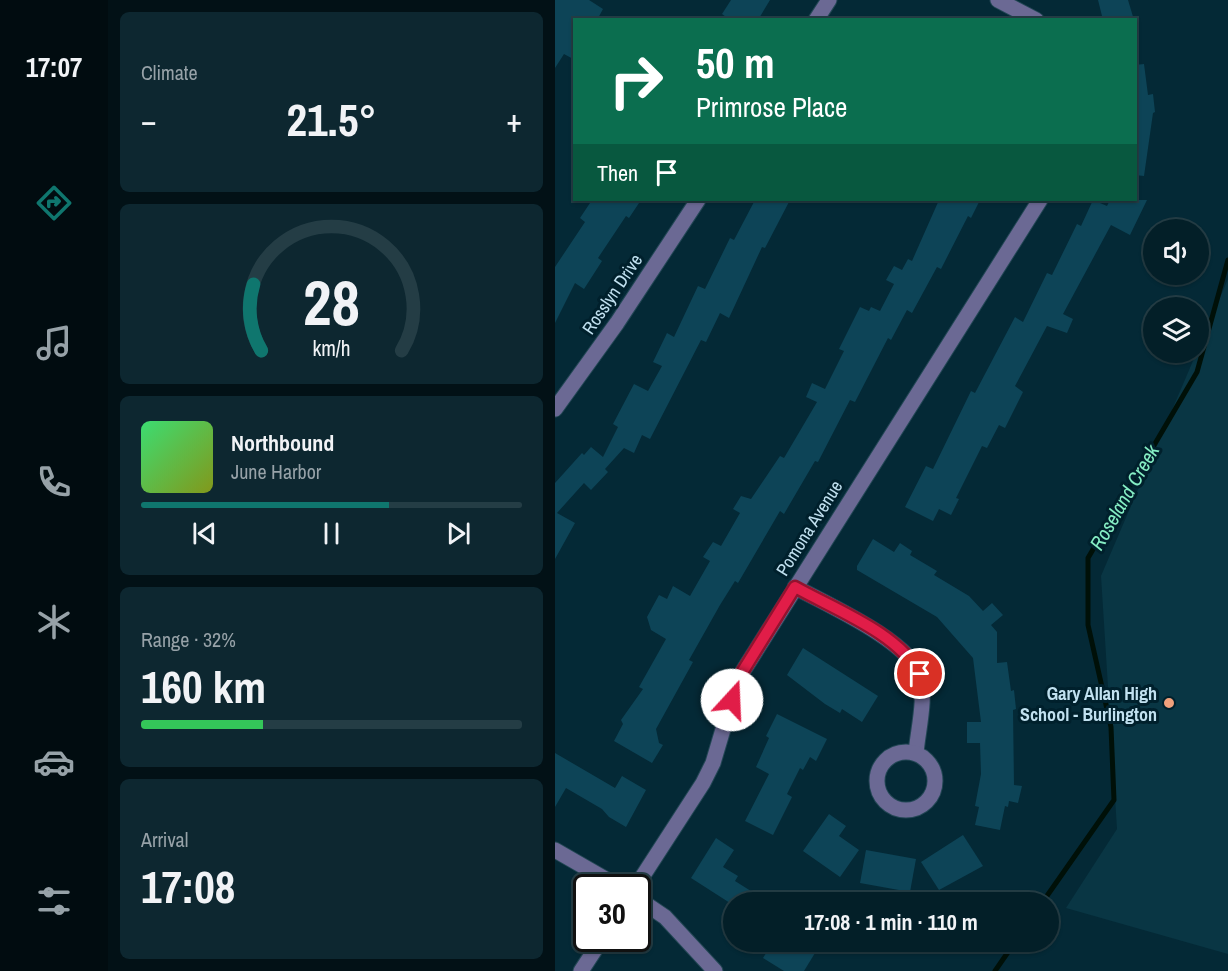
<!DOCTYPE html>
<html lang="en">
<head>
<meta charset="utf-8">
<style>
	body { margin:0; font-family:"Archivo Narrow",sans-serif; background:#0d2730; color:#f1f3f6; height:100vh; display:flex; flex-direction:column; font-size:22px; white-space:nowrap }
	* { box-sizing:border-box; margin:0 }
	p { font-size:20px; color:#97a2a8 }
	.icon { flex:none; width:33px; height:33px; fill:none; stroke:currentColor; stroke-width:2; stroke-linecap:round; stroke-linejoin:round }
	.map { position:relative; flex:1; overflow:hidden }
	.drawer { display:flex; flex-direction:column; gap:12px; padding:12px; background:#021116; width:447px }
	.drawer>* { flex:none }
	.top-card { position:absolute; left:18px; top:18px; width:564px; height:183px; border-radius:0px; box-shadow:0 2px 4px #0004,0 0 0 2px #243d45; background:#0b6e4f; color:#fff; overflow:hidden }
	.tools { position:absolute; left:588px; top:219px; display:grid; gap:12px }
	.tools a { display:grid; place-items:center; width:66px; height:66px; border-radius:50%; background:#031f28; box-shadow:0 2px 4px #0004,0 0 0 2px #243d45; font-size:30px }
	.speed { position:absolute; left:18px; top:874px; display:flex; gap:12px; font-size:30px; font-weight:700; text-align:center }
	.speed>* { display:grid; place-content:center; width:78px; height:78px; border-radius:50%; background:#031f28; box-shadow:0 2px 4px #0004,0 0 0 2px #243d45; line-height:1 }
	.speed .limit { border:3px solid #111; border-radius:9px; background:#fff; color:#111 }
	.pin { position:absolute; display:grid; place-items:center; width:51px; height:51px; color:#fff; margin:-26px; border:3px solid #fff; border-radius:50%; box-shadow:0 2px 6px #0007 }
	.me { position:absolute; width:66px; margin:-33px; rotate:20deg; stroke-linejoin:round; filter:drop-shadow(0 0 4px #0008) }
	.turn { display:flex; align-items:center; gap:21px; height:126px; padding:0 24px; font-size:27px }
	.turn .icon { width:78px; height:78px; stroke-width:2.5 }
	.turn b { display:block; font-size:42px; line-height:51px }
	.then { display:flex; align-items:center; height:57px; padding:0 24px; background:#0003; gap:12px; font-size:22px }
	.big { font-size:45px; font-weight:800; line-height:1.1 }
	.drawer .card { flex:1; display:flex; flex-direction:column; justify-content:center; gap:9px; min-width:0; padding:0 21px; border-radius:9px; background:#0d2730 }
	.drawer .dial { align-items:center; gap:0 }
	.dial svg { height:156px; overflow:visible; fill:none; stroke:#243d45; stroke-width:7; stroke-linecap:round; text-anchor:middle }
	.dial text { fill:#f1f3f6; stroke:none }
	.song { display:flex; align-items:center; gap:18px }
	.cover { width:72px; height:72px; border-radius:9px; background:linear-gradient(135deg,hsl(140 70% 55%),hsl(70 70% 35%)) }
	.played { height:6px; border-radius:3px; background:linear-gradient(90deg,#0f766e 65%,#243d45 65%) }
	.keys { display:flex; justify-content:space-around; direction:ltr }
	.heat { display:flex; justify-content:space-between; align-items:center; font-size:33px; direction:ltr }
	.charge { height:9px; border-radius:4px; background:linear-gradient(90deg,#34c759 32%,#243d45 0) }
	.trip { position:absolute; left:168px; top:892px; width:336px; height:60px; border-radius:30px; background:#031f28; box-shadow:0 2px 4px #0004,0 0 0 2px #243d45; font-weight:800; line-height:60px; text-align:center }
	main { display:flex; flex:1; min-height:0 }
	.tabs { display:flex; flex-direction:column; width:108px; justify-content:space-around; align-items:center; background:#010c10; color:#97a2a8 }
	.tabs .icon { width:42px; height:42px }
	.tabs .active { color:#0f766e }
	.tabs b { font-size:27px; color:#f1f3f6 }
	.map>svg:first-child { display:block }
	.built { fill:#093644 }
	.lines { fill:none; stroke-linecap:round; stroke-linejoin:round }
	.stream { stroke:#001008; stroke-width:5 }
	.building { fill:#0d4457 }
	.minor-casing { stroke:#224654; stroke-width:17 }
	.minor { stroke:#6b6994; stroke-width:15 }
	.route-casing { stroke:#92132f; stroke-width:15 }
	.route { stroke:#e11d48; stroke-width:10 }
	.poi-dot { fill:#f1a17c; stroke:#00202c; stroke-width:2 }
	.labels { text-anchor:middle; dominant-baseline:central; stroke-width:6; stroke-linejoin:round; paint-order:stroke }
	.street-label { font-size:18px; fill:#c1e1f0; stroke:#00202c }
	.poi-label { font-size:18px; font-weight:bold; fill:#c1e1f0; stroke:#00202c; text-anchor:end }
	.water-label { font-size:20px; font-style:italic; fill:#85eec4; stroke:#00202c }
</style>
</head>
<body>
<main>
<nav class="tabs">
<b>17:07</b>
<svg class="icon active" aria-label="directions" viewBox="0 0 24 24"><path d="M12 3l9 9-9 9-9-9zM9 14v-3h6M13 9l2 2-2 2"/></svg>
<svg class="icon" aria-label="music" viewBox="0 0 24 24"><path d="M9 18V5l10-2v13"/><circle cx="6" cy="18" r="3"/><circle cx="16" cy="16" r="3"/></svg>
<svg class="icon" aria-label="phone" viewBox="0 0 24 24"><path d="M5 4h4l2 5-3 2q2 4 5 5l2-3 5 2v4C11 20 4 13 5 4z"/></svg>
<svg class="icon" aria-label="climate" viewBox="0 0 24 24"><path d="M12 3v18M4 7l16 10M4 17L20 7"/></svg>
<svg class="icon" aria-label="car" viewBox="0 0 24 24"><path d="M5 17H2v-5l4-1 3-4h7l3 4 3 1v5h-3M9 17h6M6 11h13"/><circle cx="7" cy="17" r="2"/><circle cx="17" cy="17" r="2"/></svg>
<svg class="icon" aria-label="filters" viewBox="0 0 24 24"><path d="M4 7h16M4 17h16"/><circle cx="9" cy="7" r="2"/><circle cx="15" cy="17" r="2"/></svg>
</nav>
<section class="drawer">
<div class="card"><p>Climate</p>
<div class="heat"><a>−</a><b class="big">21.5°</b><a>+</a></div>
</div>
<div class="card dial"><svg viewBox="0 0 100 80">
<path d="M14 69A42 42 0 1 1 86 69"/>
<path d="M14 69A42 42 0 0 1 10 35" stroke="#0f766e"/>
<text x="50" y="56" font-size="32" font-weight="700">28</text>
<text x="50" y="72" font-size="11">km/h</text>
</svg></div>
<div class="card">
<div class="song"><i class="cover"></i><div><b>Northbound</b><p>June Harbor</p></div></div>
<div class="played"></div>
<div class="keys"><svg class="icon" aria-label="previous" viewBox="0 0 24 24"><path d="M18 5L8 12l10 7zM5 5v14"/></svg><svg class="icon" aria-label="pause" viewBox="0 0 24 24"><path d="M8 5v14M16 5v14"/></svg><svg class="icon" aria-label="next" viewBox="0 0 24 24"><path d="M6 5l10 7-10 7zM19 5v14"/></svg></div>
</div>
<div class="card"><p>Range · 32%</p><b class="big">160 km</b><div class="charge"></div></div>
<div class="card"><p>Arrival</p><b class="big">17:08</b></div>
</section>
<div class="map">
<svg width="673" height="971" viewBox="0 0 673 971">
	<rect width="100%" height="100%" fill="#042936"/>
	<path class="built" d="M673,279V954L511,908L562,829L546,576Z"/>
	<g class="lines">
		<g class="stream">
			<path d="M487,903L559,800L556,727L533,625V558L642,372L673,260"/>
			<path d="M440,971L460,942"/>
		</g>
	</g>
	<g class="building">
		<path d="M0,0H34L48,9L42,20H20V60L9,54L0,68Z"/>
		<path d="M176,0H215L203,20H175L167,14Z"/>
		<path d="M543,0H573L579,20H548Z"/>
		<path d="M589,64L593,95L598,94L600,112L598,113L589,176L580,175V65Z"/>
		<path d="M37,200H86L74,218L71,216L43,258L47,261L29,289L20,283L0,323V267L30,222L25,218Z"/>
		<path d="M200,200H235L210,248L207,247L174,318L165,313L151,342L146,340L95,439L87,435L79,453L69,448L50,469L53,472L36,490L29,483L2,513L20,523L0,559V483L27,453L29,455L36,447L48,457L63,427L58,424L79,384L93,391L107,366L98,362L112,333L119,337L143,286L150,289L175,238L179,240Z"/>
		<path d="M384,200H425L416,218L413,216L386,269L382,267L357,313L352,310L336,340L333,338L300,402L295,400L263,462L260,461L229,514L225,511L183,583L180,581L165,605L134,660L138,662L101,729L104,743L108,745L97,763L59,741L68,724L66,720L88,689L84,687L111,639L96,630L92,617L104,595L112,599L118,586L135,596L155,561L148,557L158,542L166,546L185,513L178,509L186,496L196,499L225,456L229,458L262,402L251,397L257,383L270,389L289,351L284,349L305,307L314,311L316,307L325,311L339,284L331,280L339,266L347,270L353,259L357,261Z"/>
		<path d="M538,200L552,206L555,200H592L575,235L556,225L508,314L518,319L512,333L492,326L460,386L468,392L450,428L444,425L432,448L427,446L401,498L404,499L396,515L384,509L378,521L350,507L371,466L378,469L416,391L420,393L460,317L468,322L492,273L497,275L522,224L526,226Z"/>
		<path d="M318,539L339,552L345,543L357,551L355,555L382,571L379,575L414,596L428,611L437,603L448,615L436,625L442,632V663L452,662L456,691L459,690L461,709L458,710L459,785L467,786L463,803L454,801L453,807L450,806L445,830L420,825L424,807L420,806L426,774L425,743H412V722H426L418,658L382,617L302,570V566Z"/>
		<path d="M248,648L323,696L307,722L287,709L285,713L270,704L232,675Z"/>
		<path d="M222,714L272,739L261,761L255,757L248,770L245,768L232,794L237,797L218,835L190,821L214,774L201,767L214,738L211,736Z"/>
		<path d="M0,753L60,788L67,776L91,790L71,827L54,817L47,809L11,788L0,807Z"/>
		<path d="M274,814L291,826L284,836L304,850L285,877L248,851Z"/>
		<path d="M408,835L428,866L384,890L366,862Z"/>
		<path d="M161,838L179,850L168,867L183,876L180,881L215,903H175L136,878Z"/>
		<path d="M311,850L361,859L355,892L305,883Z"/>
		<path d="M218,942H243L260,953L249,971H229L208,958Z"/>
	</g>
	<g class="lines">
		<defs>
			<g id="minor">
				<path d="M443,0L481,20"/>
				<path d="M261,20L274,0"/>
				<path d="M0,409L62,323L143,200"/>
				<path d="M240,587C271,604 354,641 364,674C372,697 363,729 361,753"/>
				<circle cx="351" cy="781" r="29"/>
				<path d="M0,850L66,888"/>
				<path d="M80,888L148,783L158,763L183,679L485,200"/>
				<path d="M82,898L110,917L160,971"/>
				<path d="M26,971L47,939"/>
			</g>
		</defs>
		<use href="#minor" class="minor-casing"/>
		<use href="#minor" class="minor"/>
	</g>
	<g class="lines">
		<defs>
			<path id="route" d="M177,700L183,679L240,587C281,610 343,633 365,674"/>
		</defs>
		<use href="#route" class="route-casing"/>
		<use href="#route" class="route"/>
	</g>
	<circle class="poi-dot" cx="614" cy="703" r="6"/>
	<g class="labels">
		<g class="street-label">
			<text transform="translate(57 294) rotate(-56)">Rosslyn Drive</text>
			<text transform="translate(254 528) rotate(-58)">Pomona Avenue</text>
		</g>
		<g class="poi-label">
			<text x="602" y="693">Gary Allan High<tspan x="602" dy="21">School - Burlington</tspan></text>
		</g>
		<g class="water-label">
			<text transform="translate(569 497) rotate(-60)">Roseland Creek</text>
		</g>
	</g>
</svg>
<div class="tools">
<a><svg class="icon" aria-label="sound" viewBox="0 0 24 24"><path d="M4 9h4l5-4v14l-5-4H4zM17 9q2 3 0 6"/></svg></a>
<a><svg class="icon" aria-label="layers" viewBox="0 0 24 24"><path d="M12 4l9 5-9 5-9-5zM3 14l9 5 9-5"/></svg></a>
</div>
<div class="speed"><div class="limit">30</div></div>
<div class="pin" style="left:365px;top:674px;background:#d93025"><svg class="icon" aria-label="arrive" viewBox="0 0 24 24"><path d="M6 21V4h12l-3 4 3 4H6"/></svg></div>
<svg class="me" style="left:177px;top:700px" viewBox="-20 -20 40 40"><circle r="19" fill="#fff"/><path d="M0-13L10 11 0 6-10 11z" fill="#e11d48"/></svg>
<div class="trip">17:08 · 1 min · 110 m</div>
<div class="top-card">
<div class="turn"><svg class="icon" aria-label="right" viewBox="0 0 24 24"><path d="M7 20v-9h11M14 6l5 5-5 5"/></svg><div><b>50 m</b>Primrose Place</div></div>
<div class="then">Then<svg class="icon" aria-label="arrive" viewBox="0 0 24 24"><path d="M6 21V4h12l-3 4 3 4H6"/></svg></div>
</div>
</div>
</main>
</body>
</html>
